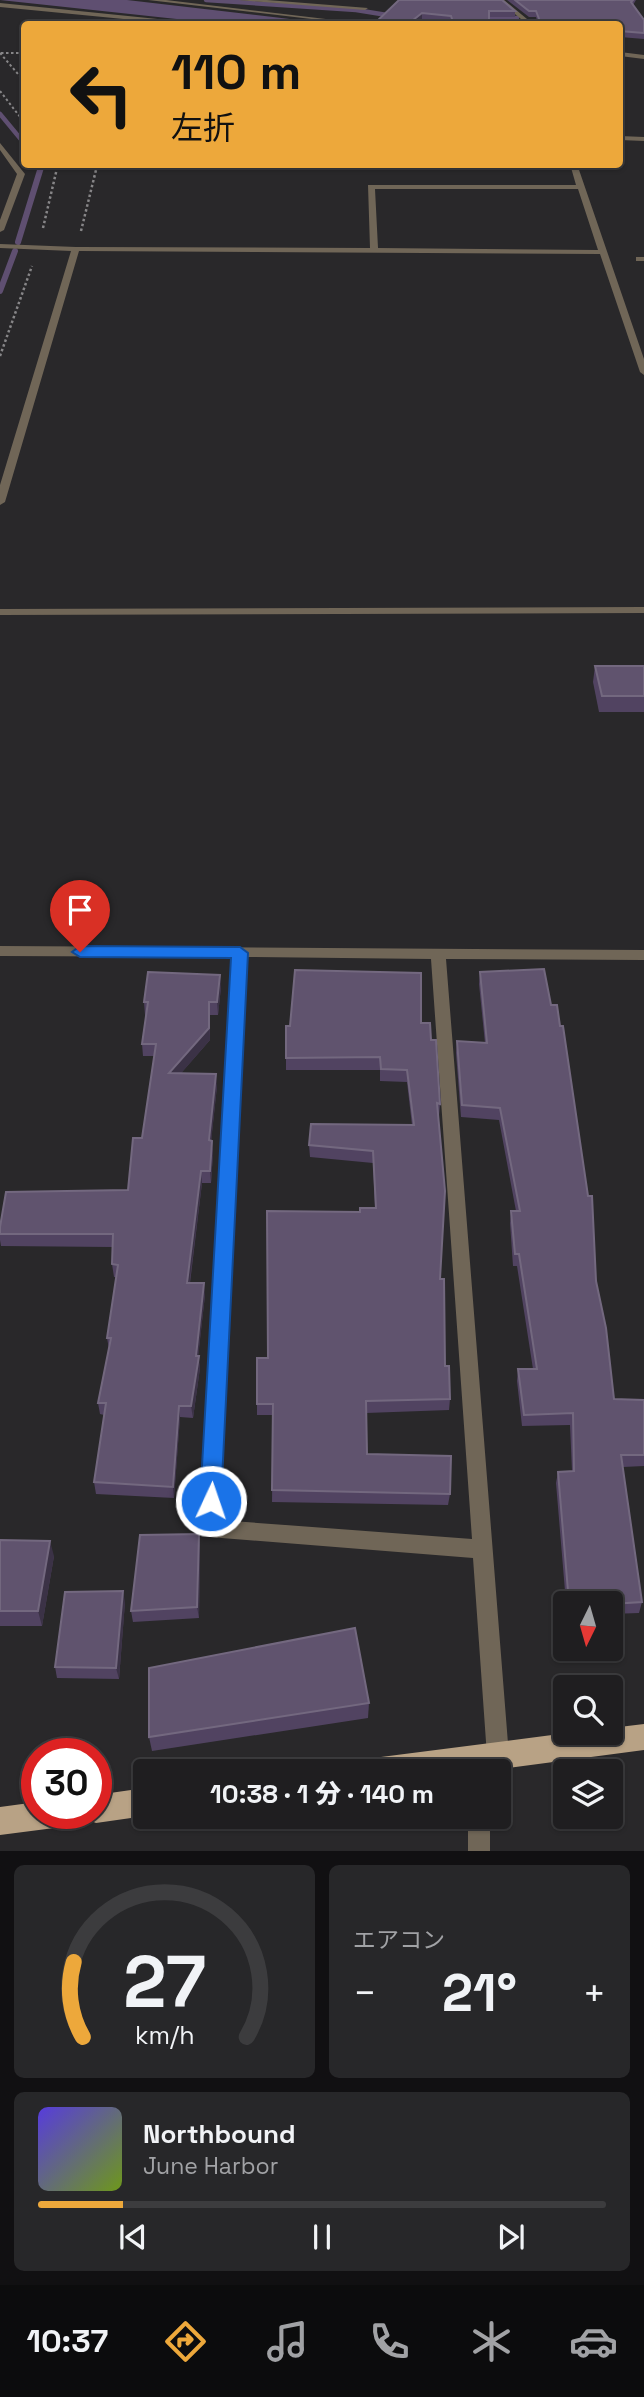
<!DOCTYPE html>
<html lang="ja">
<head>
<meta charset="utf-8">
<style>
	body { margin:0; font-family:"Space Grotesk","Noto Sans JP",sans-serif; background:#272729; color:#f1f3f6; height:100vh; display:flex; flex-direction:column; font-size:26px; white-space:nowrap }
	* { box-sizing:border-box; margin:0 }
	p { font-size:23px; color:#a1a2a5 }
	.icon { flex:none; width:38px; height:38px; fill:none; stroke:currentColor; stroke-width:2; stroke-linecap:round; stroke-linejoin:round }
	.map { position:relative; height:1851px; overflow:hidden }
	.details { display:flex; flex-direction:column; gap:14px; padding:14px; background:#111012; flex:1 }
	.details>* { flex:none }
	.top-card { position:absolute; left:21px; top:21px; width:602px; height:147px; border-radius:7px; box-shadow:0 2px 5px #0004,0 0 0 2px #3c3c3e; background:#eda83b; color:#111; overflow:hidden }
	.needle { width:46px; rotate:185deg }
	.tools { position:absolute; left:553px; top:1591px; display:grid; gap:14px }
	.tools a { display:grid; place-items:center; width:70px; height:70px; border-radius:7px; background:#1f1e20; box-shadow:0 2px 5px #0004,0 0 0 2px #3c3c3e; font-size:35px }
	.speed { position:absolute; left:21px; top:1738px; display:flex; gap:14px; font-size:35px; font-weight:700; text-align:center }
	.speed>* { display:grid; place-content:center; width:91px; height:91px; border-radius:50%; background:#1f1e20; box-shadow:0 2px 5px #0004,0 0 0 2px #3c3c3e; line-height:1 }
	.speed .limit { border:10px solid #d22; background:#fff; color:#111 }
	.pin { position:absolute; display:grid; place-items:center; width:60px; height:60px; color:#fff; margin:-72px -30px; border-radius:50% 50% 50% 0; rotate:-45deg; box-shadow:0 0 7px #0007 }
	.pin .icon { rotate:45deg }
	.me { position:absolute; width:77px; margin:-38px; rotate:3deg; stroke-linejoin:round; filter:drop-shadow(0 0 5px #0008) }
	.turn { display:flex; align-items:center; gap:24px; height:147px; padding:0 35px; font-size:32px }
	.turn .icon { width:91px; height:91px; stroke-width:2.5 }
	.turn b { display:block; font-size:49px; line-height:60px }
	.big { font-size:52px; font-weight:800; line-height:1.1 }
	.details .widget { flex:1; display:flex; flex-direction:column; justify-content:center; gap:10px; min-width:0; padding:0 24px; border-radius:10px; background:#272729 }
	.details .dial { align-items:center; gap:0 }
	.dial svg { height:182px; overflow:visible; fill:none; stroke:#3c3c3e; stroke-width:7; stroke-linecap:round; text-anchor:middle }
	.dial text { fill:#f1f3f6; stroke:none }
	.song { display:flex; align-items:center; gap:21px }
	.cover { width:84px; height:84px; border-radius:10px; background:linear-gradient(135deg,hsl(250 70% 55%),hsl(80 70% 35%)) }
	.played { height:7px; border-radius:4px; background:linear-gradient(90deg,#eda83b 15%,#3c3c3e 15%) }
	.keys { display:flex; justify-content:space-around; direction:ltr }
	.heat { display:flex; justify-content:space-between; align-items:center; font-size:38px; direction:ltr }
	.details .tiles { flex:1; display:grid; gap:14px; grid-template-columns:1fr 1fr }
	.widget:last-child { grid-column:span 2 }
	.trip { position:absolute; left:133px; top:1759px; width:378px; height:70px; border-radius:7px; background:#1f1e20; box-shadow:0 2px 5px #0004,0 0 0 2px #3c3c3e; font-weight:800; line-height:70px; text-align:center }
	.dock { display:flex; height:112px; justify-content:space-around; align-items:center; background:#0c0c0d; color:#a1a2a5 }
	.dock .icon { width:49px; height:49px }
	.dock .active { color:#eda83b }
	.dock b { font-size:32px; color:#f1f3f6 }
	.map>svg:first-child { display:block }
	.water { fill:#5f4f71 }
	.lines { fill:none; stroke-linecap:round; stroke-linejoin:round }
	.stream-far1 { stroke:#5f4f71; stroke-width:4.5 }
	.stream { stroke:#5f4f71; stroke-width:6 }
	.path-far1 { stroke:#878688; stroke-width:2; stroke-dasharray:2.5 2.5; stroke-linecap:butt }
	.path { stroke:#878688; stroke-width:2.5; stroke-dasharray:2.5 2.5; stroke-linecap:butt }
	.minor { fill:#706657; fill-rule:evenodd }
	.tertiary { fill:#706657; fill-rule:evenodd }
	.primary { fill:#b8a285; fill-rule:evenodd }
	.wall { fill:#514361 }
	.shaded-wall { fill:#3b3246 }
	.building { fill:#60536e; stroke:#73687f; stroke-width:2 }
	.route { fill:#1a73e8; stroke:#114b97; stroke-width:2 }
</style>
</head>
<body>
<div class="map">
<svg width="644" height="1851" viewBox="0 0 644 1851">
	<rect width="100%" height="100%" fill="#29282a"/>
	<path class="water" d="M0,0H127L332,24H223Z"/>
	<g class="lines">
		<g class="stream-far1">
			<path d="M206,0L356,10L418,20L448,19"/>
			<path d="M475,19L517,18"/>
			<path d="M0,114L24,143"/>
		</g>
		<g class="stream">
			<path d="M18,242L42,164"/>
			<path d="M0,291L15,251"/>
		</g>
		<g class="path-far1">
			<path d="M0,53L24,81"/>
			<path d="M1,53H24"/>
			<path d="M0,91L24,122"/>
		</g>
		<g class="path">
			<path d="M43,228L58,164"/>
			<path d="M81,231L96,170L92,164"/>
			<path d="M0,356L32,266"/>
		</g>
		<g class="minor">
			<path d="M148,0H166L368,24H354Z"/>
			<path d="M238,0H267L368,8L365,10Z"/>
			<path d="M498,0H504L533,24H527Z"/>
			<path d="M0,3L187,22L190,24H175L0,7Z"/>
			<path d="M620,52L644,55V59L620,56Z"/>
			<path d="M620,136L644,137V141L620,140Z"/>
			<path d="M0,143L25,174L4,230L0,232V220L17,174L0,150Z"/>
			<path d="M570,164H577L644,359V375L640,372L600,254L79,251L5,502L0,505V485L71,251L0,248V244L76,247L370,248L368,185H576ZM375,189H578L598,250L378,248Z"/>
			<path d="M0,946L644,950V960L446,959L509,1756L506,1764L498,1767L490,1764L487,1756L473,1558L209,1537L202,1535L199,1528L233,957L0,956ZM247,957L431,959L472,1539L219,1520Z"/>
			<rect x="468" y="1816" width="22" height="35"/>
		</g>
		<g class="tertiary">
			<rect x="636" y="257" width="8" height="4"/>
			<path d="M644,607V613L0,615V609Z"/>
		</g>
		<g class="primary">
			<path d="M644,1724V1750L485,1771H367L371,1761L381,1757L575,1732H611V1728Z"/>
			<path d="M145,1788V1816L96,1823L86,1819L84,1813H96V1795Z"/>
			<path d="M37,1802V1813H76L72,1823L62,1827L0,1835V1807Z"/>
		</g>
	</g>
	<g class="wall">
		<path d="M399,0L515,11V17H489V24H451V22L422,19L415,24H374Z"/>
		<path d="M507,0H636L633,5L644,20V39L620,37V24H538L536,17H529Z"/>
		<path d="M595,666H644V712H599L593,682Z"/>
		<path d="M480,972L596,1281L614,1399L644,1400V1466L623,1467L642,1602L639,1613L611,1614V1603H566L556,1483L558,1472L572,1471L570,1425L522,1426L517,1381L518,1369H533L517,1266H513L510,1223L511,1211H516L499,1120L461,1117L456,1053L457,1041L485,1043L479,984Z"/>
		<path d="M221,987L218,1015H210V1040L181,1073L217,1086L211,1141L213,1153L211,1183H202L190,1283L205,1295L198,1356L200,1368L193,1418L180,1417L174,1498L96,1494L94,1482L104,1415L100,1414L98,1403L109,1349L107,1338L116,1277H114L112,1264V1247L1,1246L0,1240V1227L128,1190L142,1138L154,1056H143L142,1044L146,1015H145L144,1002Z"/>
		<path d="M421,1023L431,1040L440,1104L439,1116H438L440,1279L445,1366L450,1399L449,1410L366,1413L367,1454L450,1494L448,1505L272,1502L273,1415H257V1404L268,1358L360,1212L375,1208L373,1163L310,1157L309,1145L412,1125L407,1082L380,1081V1070H286V1026Z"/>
		<path d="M0,1540L54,1556L42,1626H0Z"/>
		<path d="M200,1545L199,1618L133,1622L131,1611Z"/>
		<path d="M125,1602L119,1679L57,1678L55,1667Z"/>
		<path d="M369,1703L368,1718L152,1751L149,1737Z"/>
	</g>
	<g class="shaded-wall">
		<path d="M422,13V19L415,24H408Z"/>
		<path d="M220,975L221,987L218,1015L217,1002Z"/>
		<path d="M209,1002L210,1040L170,1086L169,1073Z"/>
		<path d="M216,1074L217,1086L210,1153L209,1140Z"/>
		<path d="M212,1141L213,1153L211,1183L210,1171Z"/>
		<path d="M201,1171L202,1183L188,1295L187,1283Z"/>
		<path d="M204,1283L205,1295L197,1368L196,1356Z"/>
		<path d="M199,1356L200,1368L193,1418L191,1406Z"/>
		<path d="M179,1406L180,1417L174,1498L173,1487Z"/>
		<path d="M199,1534L200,1545L199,1618L197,1607Z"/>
		<path d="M50,1541L54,1556L42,1626L38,1611Z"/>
		<path d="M123,1591L125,1602L119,1679L116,1668Z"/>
	</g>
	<g class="building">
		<path d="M399,0H502L515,11H489V24L453,22L451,16L422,13L408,24H374Z"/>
		<path d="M515,0H633L631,2L644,20V33L620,31V24H541L536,11H529Z"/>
		<path d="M595,666H644V696H602Z"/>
		<path d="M544,969L551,1005H557L560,1026H563L588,1196H592L596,1281L606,1328L614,1399L644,1400V1455H621L642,1602L611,1604L569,1603L558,1472L574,1471L573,1413L524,1415L518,1369H537L519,1254H515L511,1211H520L500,1108L462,1105L457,1041L487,1043L480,972Z"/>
		<path d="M295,970L421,973V1023H430L431,1040H436L440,1104L437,1103L445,1191L440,1279H444L445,1366H449L450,1399L366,1401L367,1454L451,1456L450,1494L272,1490L273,1404H257V1358H268L267,1211L360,1212V1208H376L373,1151L309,1145L311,1124L414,1125L407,1070L381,1069L380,1057L286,1058V1026H290Z"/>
		<path d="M148,972L220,975L217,1002H209V1028L169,1073L216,1074L209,1140L212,1141L210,1171H201L187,1283H204L196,1356H199L191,1406H179L173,1487L94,1482L106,1403H98L111,1338H107L118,1265L112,1264L113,1234H0V1227L6,1192L128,1190L133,1138H142L156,1044H142L148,1002H144Z"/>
		<path d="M199,1534L197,1607L131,1611L140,1535Z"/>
		<path d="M0,1540L50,1541L38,1611H0Z"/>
		<path d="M123,1591L116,1668L55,1667L65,1592Z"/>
		<path d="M355,1628L369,1703L149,1737V1668Z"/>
	</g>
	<path class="route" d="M80,946L240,947L248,953L221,1501L218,1508L211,1511L203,1508L200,1501L231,958L80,957L72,952Z"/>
</svg>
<div class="tools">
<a><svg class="needle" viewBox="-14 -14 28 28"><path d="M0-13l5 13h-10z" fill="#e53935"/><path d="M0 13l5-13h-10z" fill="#a1a2a5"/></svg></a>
<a><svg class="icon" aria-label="search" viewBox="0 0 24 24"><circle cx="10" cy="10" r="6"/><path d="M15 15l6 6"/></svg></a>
<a><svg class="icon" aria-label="layers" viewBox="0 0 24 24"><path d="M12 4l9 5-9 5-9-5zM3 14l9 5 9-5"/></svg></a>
</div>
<div class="speed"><div class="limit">30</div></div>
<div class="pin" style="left:80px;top:952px;background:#d93025"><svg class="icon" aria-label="arrive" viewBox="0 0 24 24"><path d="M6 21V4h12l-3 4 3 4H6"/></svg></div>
<svg class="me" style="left:211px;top:1501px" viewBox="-20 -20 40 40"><circle r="17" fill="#1a73e8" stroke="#fff" stroke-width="3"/><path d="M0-11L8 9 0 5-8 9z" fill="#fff"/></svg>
<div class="trip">10:38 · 1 分 · 140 m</div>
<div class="top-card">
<div class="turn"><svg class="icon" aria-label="left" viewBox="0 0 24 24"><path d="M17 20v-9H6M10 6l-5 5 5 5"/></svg><div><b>110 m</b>左折</div></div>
</div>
</div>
<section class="details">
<div class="tiles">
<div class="widget dial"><svg viewBox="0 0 100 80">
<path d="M14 69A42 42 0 1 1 86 69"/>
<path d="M14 69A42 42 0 0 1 10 36" stroke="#eda83b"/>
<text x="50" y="56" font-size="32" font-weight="700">27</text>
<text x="50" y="72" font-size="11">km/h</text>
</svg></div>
<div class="widget"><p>エアコン</p>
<div class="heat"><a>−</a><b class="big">21°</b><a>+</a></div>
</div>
<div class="widget">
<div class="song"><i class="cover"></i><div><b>Northbound</b><p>June Harbor</p></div></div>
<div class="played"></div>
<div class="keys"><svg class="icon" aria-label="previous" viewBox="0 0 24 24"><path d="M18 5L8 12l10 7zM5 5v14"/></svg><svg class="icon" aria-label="pause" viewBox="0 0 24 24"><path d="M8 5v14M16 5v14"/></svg><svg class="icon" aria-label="next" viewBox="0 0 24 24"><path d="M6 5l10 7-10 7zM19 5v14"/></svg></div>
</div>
</div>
</section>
<nav class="dock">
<b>10:37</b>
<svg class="icon active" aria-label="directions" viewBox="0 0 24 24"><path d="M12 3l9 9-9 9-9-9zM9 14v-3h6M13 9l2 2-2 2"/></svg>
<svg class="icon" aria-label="music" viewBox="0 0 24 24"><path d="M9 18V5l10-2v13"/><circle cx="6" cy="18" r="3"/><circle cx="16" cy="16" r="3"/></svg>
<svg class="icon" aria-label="phone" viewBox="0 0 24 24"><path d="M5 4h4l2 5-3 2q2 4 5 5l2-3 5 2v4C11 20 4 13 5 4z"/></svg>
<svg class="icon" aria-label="climate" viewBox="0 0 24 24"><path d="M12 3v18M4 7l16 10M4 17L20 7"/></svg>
<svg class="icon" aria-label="car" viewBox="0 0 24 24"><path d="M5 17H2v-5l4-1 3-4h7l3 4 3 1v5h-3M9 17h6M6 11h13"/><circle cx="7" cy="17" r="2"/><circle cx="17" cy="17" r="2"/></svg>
</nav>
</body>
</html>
